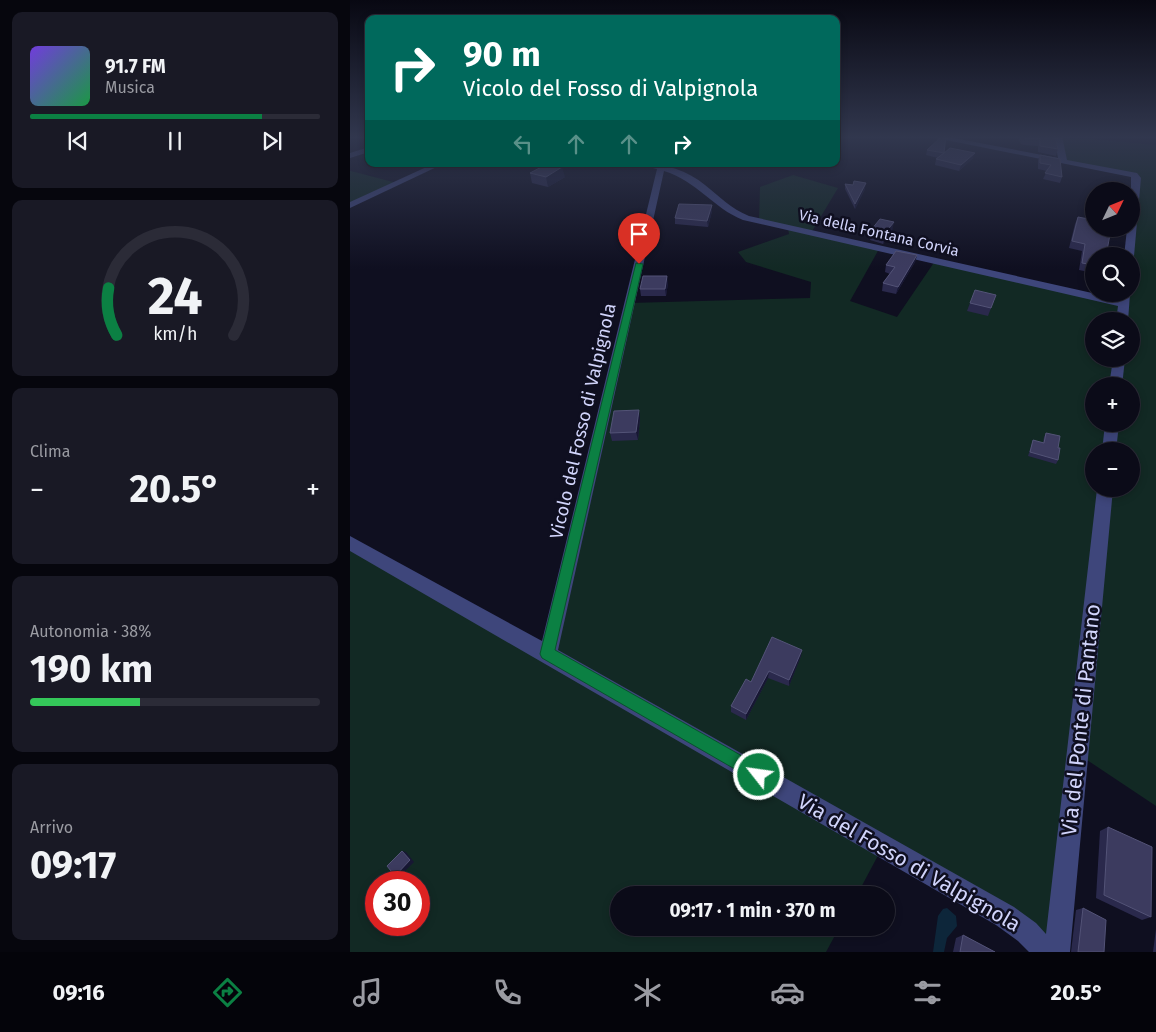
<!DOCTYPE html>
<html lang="it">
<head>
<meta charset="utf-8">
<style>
	body { margin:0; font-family:"Fira Sans",sans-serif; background:#191925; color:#f1f3f6; height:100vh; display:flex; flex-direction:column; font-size:19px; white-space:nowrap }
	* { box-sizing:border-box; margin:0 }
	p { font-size:16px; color:#9a9ba2 }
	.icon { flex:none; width:28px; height:28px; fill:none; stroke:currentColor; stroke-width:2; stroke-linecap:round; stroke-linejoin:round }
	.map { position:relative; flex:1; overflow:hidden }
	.sheet { display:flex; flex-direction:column; gap:12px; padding:12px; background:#06060d; width:350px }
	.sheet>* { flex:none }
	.top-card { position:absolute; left:15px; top:15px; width:475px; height:152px; border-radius:10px; box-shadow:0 2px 8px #0003,0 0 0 1px #2b2b37; background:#00695c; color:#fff; overflow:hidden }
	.needle { width:32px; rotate:47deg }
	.fabs { position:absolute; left:735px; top:182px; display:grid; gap:10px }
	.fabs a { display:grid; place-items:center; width:55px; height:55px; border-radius:50%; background:#0b0b18; box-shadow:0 2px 8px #0003,0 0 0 1px #2b2b37; font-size:25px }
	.speed { position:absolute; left:15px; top:871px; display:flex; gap:10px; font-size:25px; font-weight:700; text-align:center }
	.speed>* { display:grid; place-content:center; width:65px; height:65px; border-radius:50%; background:#0b0b18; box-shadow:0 2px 8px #0003,0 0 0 1px #2b2b37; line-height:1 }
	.speed .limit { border:8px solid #d22; background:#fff; color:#111 }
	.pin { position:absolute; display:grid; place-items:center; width:42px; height:42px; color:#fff; margin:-51px -21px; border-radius:50% 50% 50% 0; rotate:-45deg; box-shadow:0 0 5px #0007 }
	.pin .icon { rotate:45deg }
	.me { position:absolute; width:55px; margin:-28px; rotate:300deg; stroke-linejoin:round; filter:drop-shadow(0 0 4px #0008) }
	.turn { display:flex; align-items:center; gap:18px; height:105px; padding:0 15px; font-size:22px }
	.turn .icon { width:65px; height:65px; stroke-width:2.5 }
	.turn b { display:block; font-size:35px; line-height:42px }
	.lanes { display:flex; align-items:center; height:48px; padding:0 15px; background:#0003; justify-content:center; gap:25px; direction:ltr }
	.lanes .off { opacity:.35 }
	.big { font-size:38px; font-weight:700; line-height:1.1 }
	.sheet .widget { flex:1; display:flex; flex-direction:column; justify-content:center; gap:8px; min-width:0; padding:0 18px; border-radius:10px; background:#191925 }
	.sheet .dial { align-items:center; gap:0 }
	.dial svg { height:130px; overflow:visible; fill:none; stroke:#2b2b37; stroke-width:7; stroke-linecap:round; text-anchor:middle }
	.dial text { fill:#f1f3f6; stroke:none }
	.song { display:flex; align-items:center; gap:15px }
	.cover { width:60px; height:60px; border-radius:8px; background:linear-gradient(135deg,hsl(260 70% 55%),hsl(140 70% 35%)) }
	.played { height:5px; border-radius:2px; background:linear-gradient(90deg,#0b8043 80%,#2b2b37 80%) }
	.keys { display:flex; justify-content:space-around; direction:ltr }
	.heat { display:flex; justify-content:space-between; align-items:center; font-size:28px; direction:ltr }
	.charge { height:8px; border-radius:4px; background:linear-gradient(90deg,#34c759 38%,#2b2b37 0) }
	.trip { position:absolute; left:260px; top:886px; width:285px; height:50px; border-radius:25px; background:#0b0b18; box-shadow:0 2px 8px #0003,0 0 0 1px #2b2b37; font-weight:700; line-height:50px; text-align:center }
	.tab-bar { display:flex; height:80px; justify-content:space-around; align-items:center; background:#04040a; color:#9a9ba2 }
	.tab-bar .icon { width:35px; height:35px }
	.tab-bar .on { color:#0b8043 }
	.tab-bar b { font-size:22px; color:#f1f3f6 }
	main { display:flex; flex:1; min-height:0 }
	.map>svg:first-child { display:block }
	.green { fill:#122924; fill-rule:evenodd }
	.water { fill:#0d263a }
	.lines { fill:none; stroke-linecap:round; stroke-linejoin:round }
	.minor { fill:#3e467b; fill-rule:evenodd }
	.wall { fill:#2a294c }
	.shaded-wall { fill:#171733 }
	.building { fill:#3c3b5f; stroke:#535377 }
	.route { fill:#0b8043; stroke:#07532c }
	.labels { text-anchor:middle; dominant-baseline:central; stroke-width:5; stroke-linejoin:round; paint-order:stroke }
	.far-street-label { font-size:15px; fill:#d1d4fb; stroke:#0f0f20 }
	.street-label { font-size:18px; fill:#d1d4fb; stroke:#0f0f20 }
	.near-street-label { font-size:21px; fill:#d1d4fb; stroke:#0f0f20 }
</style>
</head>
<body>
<main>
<section class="sheet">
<div class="widget">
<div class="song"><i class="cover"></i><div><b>91.7 FM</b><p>Musica</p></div></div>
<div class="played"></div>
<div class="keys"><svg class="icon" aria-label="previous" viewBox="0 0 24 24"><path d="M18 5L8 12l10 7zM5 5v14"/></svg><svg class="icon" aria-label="pause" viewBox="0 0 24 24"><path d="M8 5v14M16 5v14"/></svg><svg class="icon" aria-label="next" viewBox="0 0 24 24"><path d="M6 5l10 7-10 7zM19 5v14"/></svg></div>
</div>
<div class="widget dial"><svg viewBox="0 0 100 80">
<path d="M14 69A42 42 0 1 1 86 69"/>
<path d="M14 69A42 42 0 0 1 9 40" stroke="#0b8043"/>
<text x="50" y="56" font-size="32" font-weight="700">24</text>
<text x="50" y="72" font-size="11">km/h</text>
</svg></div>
<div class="widget"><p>Clima</p>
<div class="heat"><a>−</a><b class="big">20.5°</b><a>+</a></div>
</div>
<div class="widget"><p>Autonomia · 38%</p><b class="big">190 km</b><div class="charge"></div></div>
<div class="widget"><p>Arrivo</p><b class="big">09:17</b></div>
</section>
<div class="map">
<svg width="806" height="952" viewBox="0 0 806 952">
	<rect width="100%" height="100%" fill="#0f0f20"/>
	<g class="green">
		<path d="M708,136L806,145V806L728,754L707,952L533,846L507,895H269V928H489L476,952H0V543L197,653L280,303L460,298L461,282L396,262L388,252L439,234L438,228L409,221L410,187L443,175L488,188L461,233L529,249L500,301L547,317L585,261L774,304L775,294H781V256H779L787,178L713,161ZM744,321H781V359H744ZM744,386H781V424H744ZM744,451H781V489H744ZM26,882H69V925H26Z"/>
		<path d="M0,171H1L47,183L0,205Z"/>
	</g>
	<path class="water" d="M597,908L606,916L607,926L597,938L594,952H583L588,916L593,909Z"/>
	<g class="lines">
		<g class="minor">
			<path d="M576,136H593L708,158L704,136H712L717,160L787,173L791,178L784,256L781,258V256H774L777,229H781V177Z"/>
			<path d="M19,147V152L0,158V153Z"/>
			<path d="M83,164H93L0,208V202Z"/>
			<path d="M286,164C310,162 336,169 355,185C369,196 381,209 399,216L769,299L770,294H780L778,321H766L768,306L393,220C363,208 347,181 314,171L208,650L664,907L686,923L696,934L747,489H763L720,952H679L668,941L646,925L0,551V536L192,641L307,169Z"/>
			<path d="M763,359H775L772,386H759Z"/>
			<path d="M755,424H769L766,451H752Z"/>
		</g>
	</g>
	<g class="wall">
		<path d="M667,136H705L708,149L706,156L688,152V146L674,145L671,144Z"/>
		<path d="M745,136H762L761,138Z"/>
		<path d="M577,150L594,153L623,158L609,171L585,165L586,159L588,158L576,155Z"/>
		<path d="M690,155L712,177L710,183L693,179L697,171L688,169V160Z"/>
		<path d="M349,164H370L368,167Z"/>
		<path d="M180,173L215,177L198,187L182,183Z"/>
		<path d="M495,184L503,185L515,189L505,209L495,189Z"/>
		<path d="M362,211L358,227L325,224V218Z"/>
		<path d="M728,217L744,256V273L729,270L732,251L719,248L725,224Z"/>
		<path d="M521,230L542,232L533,244L520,240Z"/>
		<path d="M567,255L565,262L546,294L532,291L533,283L540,274L535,272L536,265Z"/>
		<path d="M318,283L316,296H291L290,289Z"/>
		<path d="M646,295L638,316L617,311L620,303Z"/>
		<path d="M290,418L288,440L262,441L260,433Z"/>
		<path d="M696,433L708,448V460L706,464L678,456L683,440L693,443L694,437Z"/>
		<path d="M422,637L451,656L439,686L418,678L396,720L381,712V706L401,682Z"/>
		<path d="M758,827L801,917L792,920L746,898L750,831Z"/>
		<path d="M733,908L754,952H721L726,910Z"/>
		<path d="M806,929V952H803Z"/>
		<path d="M613,935L645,952H603L606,938Z"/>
	</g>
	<g class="shaded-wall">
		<path d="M625,153L623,158L609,171L611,165Z"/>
		<path d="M212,167L215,177L198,187L196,177Z"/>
		<path d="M516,183L515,189L505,209V204Z"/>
		<path d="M362,205V211L358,227L357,221Z"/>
		<path d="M544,222L542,232L533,244L535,233Z"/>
		<path d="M567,255L565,262L546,294L548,287Z"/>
		<path d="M317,276L318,283L316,296L315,289Z"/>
		<path d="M289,410L290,418L288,440L286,432Z"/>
		<path d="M452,650L451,656L439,686V680Z"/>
		<path d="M419,671L418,678L396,720V714Z"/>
		<path d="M52,851L56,852L64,862L49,877L45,876Z"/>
	</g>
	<g class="building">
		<path d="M592,136H596L594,153L600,148L625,153L611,165L586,159L594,153L577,150Z"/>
		<path d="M673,136H705L708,149L690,146V139H676Z"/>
		<path d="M690,155L710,159L712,177L695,173L701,165L690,163Z"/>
		<path d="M197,164L212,167L196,177L180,173Z"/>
		<path d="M504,181L516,183L505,204L495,184L503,185Z"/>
		<path d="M329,204L362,205L357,221L325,218Z"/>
		<path d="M728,217L744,220V229H761L756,256H744V265L732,263L735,244L722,241Z"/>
		<path d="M530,219L544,222L535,233L521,230Z"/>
		<path d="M546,251L567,255L548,287L533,283L545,267L536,265Z"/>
		<path d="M293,276H317L315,289H290Z"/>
		<path d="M625,290L646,295L641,308L620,303Z"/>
		<path d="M289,410L286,432L260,433L264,411Z"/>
		<path d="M696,433L710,436L708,448H710L708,460L680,452L683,440L694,443Z"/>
		<path d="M422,637L452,650L439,680L419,671L396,714L381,706L396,679L401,682Z"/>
		<path d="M758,827L802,847L801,917L754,895Z"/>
		<path d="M52,851L60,860L45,876L37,866Z"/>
		<path d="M733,908L756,920L754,952H728Z"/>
		<path d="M613,935L645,952H610Z"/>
	</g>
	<linearGradient id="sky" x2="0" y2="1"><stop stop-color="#080812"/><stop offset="0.51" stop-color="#31374e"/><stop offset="1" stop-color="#31374e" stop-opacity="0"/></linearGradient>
	<rect width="806" height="269" fill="url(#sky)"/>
	<path class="route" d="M286,263L293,264L205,650L415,769L417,775L415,781L409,783L192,658L190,654Z"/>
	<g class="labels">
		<g class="far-street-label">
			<text transform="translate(529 233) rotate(13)">Via della Fontana Corvia</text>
		</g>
		<g class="street-label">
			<text transform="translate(233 421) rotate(-77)">Vicolo del Fosso di Valpignola</text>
		</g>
		<g class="near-street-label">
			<text transform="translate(731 720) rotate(-84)">Via del Ponte di Pantano</text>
			<text transform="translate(559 863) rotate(30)">Via del Fosso di Valpignola</text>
		</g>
	</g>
</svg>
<div class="fabs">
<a><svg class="needle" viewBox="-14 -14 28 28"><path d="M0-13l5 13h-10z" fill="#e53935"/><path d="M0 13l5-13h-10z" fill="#9a9ba2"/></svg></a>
<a><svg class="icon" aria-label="search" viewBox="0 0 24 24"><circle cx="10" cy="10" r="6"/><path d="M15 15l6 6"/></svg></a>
<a><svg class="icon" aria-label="layers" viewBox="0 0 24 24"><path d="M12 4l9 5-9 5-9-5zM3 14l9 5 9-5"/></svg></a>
<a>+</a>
<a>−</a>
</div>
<div class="speed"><div class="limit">30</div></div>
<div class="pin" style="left:289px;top:264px;background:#d93025"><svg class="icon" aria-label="arrive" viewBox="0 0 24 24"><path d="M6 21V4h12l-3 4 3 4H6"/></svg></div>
<svg class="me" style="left:409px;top:775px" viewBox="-20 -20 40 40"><circle r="17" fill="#0b8043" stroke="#fff" stroke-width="3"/><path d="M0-11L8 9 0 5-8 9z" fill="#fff"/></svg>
<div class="trip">09:17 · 1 min · 370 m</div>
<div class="top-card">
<div class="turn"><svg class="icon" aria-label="right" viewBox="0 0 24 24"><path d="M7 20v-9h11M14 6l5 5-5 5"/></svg><div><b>90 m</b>Vicolo del Fosso di Valpignola</div></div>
<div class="lanes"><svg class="icon off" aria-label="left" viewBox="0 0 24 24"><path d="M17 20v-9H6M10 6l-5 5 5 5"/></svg><svg class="icon off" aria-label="ahead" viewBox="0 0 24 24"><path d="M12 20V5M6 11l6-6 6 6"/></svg><svg class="icon off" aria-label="ahead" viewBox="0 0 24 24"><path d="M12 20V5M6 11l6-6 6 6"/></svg><svg class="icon" aria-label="right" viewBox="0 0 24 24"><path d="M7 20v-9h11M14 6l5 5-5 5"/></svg></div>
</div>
</div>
</main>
<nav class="tab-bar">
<b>09:16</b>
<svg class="icon on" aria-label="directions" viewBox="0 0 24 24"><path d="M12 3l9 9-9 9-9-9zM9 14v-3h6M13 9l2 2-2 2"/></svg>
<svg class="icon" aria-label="music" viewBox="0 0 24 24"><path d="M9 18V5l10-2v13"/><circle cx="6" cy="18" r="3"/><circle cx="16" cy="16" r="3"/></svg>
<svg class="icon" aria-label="phone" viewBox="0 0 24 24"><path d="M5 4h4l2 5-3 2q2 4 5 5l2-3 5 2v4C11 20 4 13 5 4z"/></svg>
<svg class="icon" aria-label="climate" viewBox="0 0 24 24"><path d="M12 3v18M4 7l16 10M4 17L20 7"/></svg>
<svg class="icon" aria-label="car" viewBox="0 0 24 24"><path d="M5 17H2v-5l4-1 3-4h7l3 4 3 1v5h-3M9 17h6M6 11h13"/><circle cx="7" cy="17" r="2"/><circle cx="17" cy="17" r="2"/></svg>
<svg class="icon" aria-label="filters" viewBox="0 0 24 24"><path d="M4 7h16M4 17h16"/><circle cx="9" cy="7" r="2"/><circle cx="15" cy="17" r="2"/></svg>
<b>20.5°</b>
</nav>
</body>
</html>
